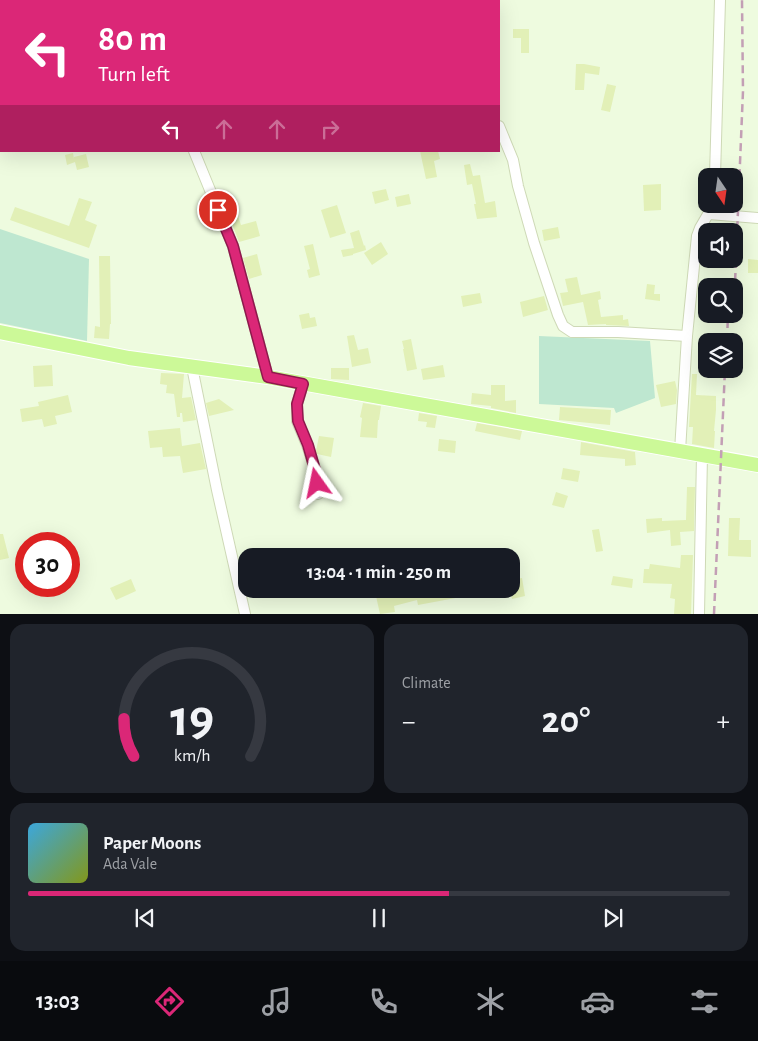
<!DOCTYPE html>
<html lang="en">
<head>
<meta charset="utf-8">
<style>
	body { margin:0; font-family:"Alegreya Sans",sans-serif; background:#20242c; color:#f1f3f6; height:100vh; display:flex; flex-direction:column; font-size:19px; white-space:nowrap }
	* { box-sizing:border-box; margin:0 }
	p { font-size:16px; color:#9ea1a6 }
	.icon { flex:none; width:28px; height:28px; fill:none; stroke:currentColor; stroke-width:2; stroke-linecap:round; stroke-linejoin:round }
	.map { position:relative; height:614px; overflow:hidden }
	.side { display:flex; flex-direction:column; gap:10px; padding:10px; background:#0d0f14; flex:1 }
	.side>* { flex:none }
	.hud { position:absolute; left:0px; top:0px; width:500px; height:152px; box-shadow:0 5px 20px #0002; background:#db2777; color:#fff; overflow:hidden }
	.needle { width:32px; rotate:167deg }
	.fabs { position:absolute; left:698px; top:168px; display:grid; gap:10px }
	.fabs a { display:grid; place-items:center; width:45px; height:45px; border-radius:10px; background:#171b24; box-shadow:0 5px 20px #0002; font-size:25px }
	.speed { position:absolute; left:15px; top:532px; display:flex; gap:10px; font-size:25px; font-weight:700; text-align:center }
	.speed>* { display:grid; place-content:center; width:65px; height:65px; border-radius:50%; background:#171b24; box-shadow:0 5px 20px #0002; line-height:1 }
	.speed .limit { border:8px solid #d22; background:#fff; color:#111 }
	.pin { position:absolute; display:grid; place-items:center; width:42px; height:42px; color:#fff; margin:-21px; border:2px solid #fff; border-radius:50%; box-shadow:0 1px 5px #0007 }
	.me { position:absolute; width:55px; margin:-28px; rotate:348deg; stroke-linejoin:round; filter:drop-shadow(0 0 4px #0008) }
	.turn { display:flex; align-items:center; gap:18px; height:105px; padding:0 15px; font-size:22px }
	.turn .icon { width:65px; height:65px; stroke-width:2.5 }
	.turn b { display:block; font-size:35px; line-height:42px }
	.lanes { display:flex; align-items:center; height:48px; padding:0 15px; background:#0003; justify-content:center; gap:25px; direction:ltr }
	.lanes .off { opacity:.35 }
	.big { font-size:38px; font-weight:600; line-height:1.1 }
	.side .widget { flex:1; display:flex; flex-direction:column; justify-content:center; gap:8px; min-width:0; padding:0 18px; border-radius:15px; background:#20242c }
	.side .dial { align-items:center; gap:0 }
	.dial svg { height:130px; overflow:visible; fill:none; stroke:#363941; stroke-width:7; stroke-linecap:round; text-anchor:middle }
	.dial text { fill:#f1f3f6; stroke:none }
	.song { display:flex; align-items:center; gap:15px }
	.cover { width:60px; height:60px; border-radius:8px; background:linear-gradient(135deg,hsl(200 70% 55%),hsl(70 70% 35%)) }
	.played { height:5px; border-radius:2px; background:linear-gradient(90deg,#db2777 60%,#363941 60%) }
	.keys { display:flex; justify-content:space-around; direction:ltr }
	.heat { display:flex; justify-content:space-between; align-items:center; font-size:28px; direction:ltr }
	.side .tiles { flex:1; display:grid; gap:10px; grid-template-columns:1fr 1fr }
	.widget:last-child { grid-column:span 2 }
	.trip { position:absolute; left:238px; top:548px; width:282px; height:50px; border-radius:15px; background:#171b24; box-shadow:0 5px 20px #0002; font-weight:600; line-height:50px; text-align:center }
	.menu { display:flex; height:80px; justify-content:space-around; align-items:center; background:#090b0e; color:#9ea1a6 }
	.menu .icon { width:35px; height:35px }
	.menu .current { color:#db2777 }
	.menu b { font-size:22px; color:#f1f3f6 }
	.map>svg:first-child { display:block }
	.green { fill:#bee7d0 }
	.building { fill:#e2f0b7 }
	.lines { fill:none; stroke-linecap:round; stroke-linejoin:round }
	.minor-casing { stroke:#ced9b6; stroke-width:12 }
	.major-casing { stroke:#fff; stroke-width:16 }
	.minor { stroke:#fff; stroke-width:10 }
	.major { stroke:#ccf998; stroke-width:14 }
	.rail { stroke:#c39fb5; stroke-width:2.5; stroke-dasharray:8 5; stroke-linecap:butt }
	.route-casing { stroke:#8e194d; stroke-width:12 }
	.route { stroke:#db2777; stroke-width:9 }
</style>
</head>
<body>
<div class="map">
<svg width="758" height="614" viewBox="0 0 758 614">
	<rect width="100%" height="100%" fill="#eefbdf"/>
	<g class="green">
		<path d="M0,229L89,259L87,341L0,323Z"/>
		<path d="M539,336L650,341L655,398L616,413L614,408L539,404Z"/>
	</g>
	<g class="building">
		<path d="M513,29H529V53H521V38H513Z"/>
		<path d="M576,64H584L600,67L599,75L585,73L584,90H575Z"/>
		<path d="M607,84L616,86L610,112L601,110Z"/>
		<path d="M420,151H438L440,159L434,161L437,177L426,179Z"/>
		<path d="M73,153L74,159V157L86,154L89,167L77,170L75,162L67,165L65,155Z"/>
		<path d="M470,164L473,176L480,175L485,203L495,201L497,217L477,219L474,204H476L472,184L467,185L464,165Z"/>
		<path d="M661,184V210L644,211L643,185Z"/>
		<path d="M386,189L389,200L375,204L372,192Z"/>
		<path d="M409,194L411,204L397,207L395,197Z"/>
		<path d="M79,198L92,202L85,220L97,225L89,248L10,220L15,207L69,226Z"/>
		<path d="M337,205L346,233L330,238L321,210Z"/>
		<path d="M235,207L241,225L256,221L260,236L239,242L227,210Z"/>
		<path d="M558,227L560,238L544,241L542,230Z"/>
		<path d="M359,230L364,246L365,245L366,250L353,254V255L343,257L341,250L354,248L350,233Z"/>
		<path d="M381,242L388,254L372,265L364,253Z"/>
		<path d="M313,244L320,275L309,278L307,270L310,269L304,246Z"/>
		<path d="M257,254L262,275L249,279L243,258Z"/>
		<path d="M99,256H110L111,324H110L109,339L94,338L95,326L100,327Z"/>
		<path d="M748,259L758,260V273H748Z"/>
		<path d="M577,277L581,295L600,291L601,299L598,300L601,317L623,315V320L628,319L629,326L606,325V324L588,325L583,302L563,306L560,293L568,292L565,279Z"/>
		<path d="M647,284L655,285L654,294H660V301L645,299Z"/>
		<path d="M480,293L482,303L463,307L461,296Z"/>
		<path d="M544,296L548,310L523,317L520,302Z"/>
		<path d="M309,313L310,318L315,317L317,326L302,329L299,315Z"/>
		<path d="M354,335L358,350L368,348L371,363L352,367L347,336Z"/>
		<path d="M411,339L417,369L407,371L403,349H404L402,341Z"/>
		<path d="M52,365L53,386L34,387L33,366Z"/>
		<path d="M443,365L445,377L423,380L421,369Z"/>
		<path d="M331,368H349V380L331,379Z"/>
		<path d="M161,373L184,374L182,398L191,397L196,420L183,422L182,413H180V417H177L174,394L166,393L167,385L160,384Z"/>
		<path d="M692,374H697L696,395L716,396V410L714,431H715L714,448L692,444L693,427H689Z"/>
		<path d="M675,381L677,390L676,404L661,407L656,385Z"/>
		<path d="M491,385H505V401L516,400V413L491,408V406L471,404L472,393L491,395Z"/>
		<path d="M68,395L72,412L55,416L57,424L44,427L42,419L22,422L20,409L39,406L38,402Z"/>
		<path d="M219,399L234,410L209,416L206,403Z"/>
		<path d="M363,403L381,406L379,420H378L377,438L360,437L362,418L360,417Z"/>
		<path d="M560,407L611,410L610,425L559,420Z"/>
		<path d="M419,413L437,416L435,428L426,427L427,422L418,421Z"/>
		<path d="M477,423L522,431L520,440L475,431Z"/>
		<path d="M180,428L182,446L200,443L206,469L183,473L180,456L163,457L162,447L150,448L148,431Z"/>
		<path d="M319,436L334,438L331,457L317,454L316,451Z"/>
		<path d="M439,439L456,441L455,453L438,451Z"/>
		<path d="M581,442L635,452L636,465L625,466V459L580,455Z"/>
		<path d="M563,468L580,471L578,482L561,479Z"/>
		<path d="M687,487H695L694,531L680,532L681,545L671,546L670,530L647,533L646,519L662,518V521L686,520Z"/>
		<path d="M556,492L568,496L564,508L552,505Z"/>
		<path d="M729,518H740L739,540H751V557L728,556Z"/>
		<path d="M599,529L603,551L596,552L592,530Z"/>
		<path d="M0,534H3L9,558L0,560Z"/>
		<path d="M681,555H693L691,614H674L675,599L670,598L672,584L643,583L644,569H649L650,564L680,568Z"/>
		<path d="M613,576L633,579L632,588L611,585Z"/>
		<path d="M522,578L525,596L512,599L510,589H511V580Z"/>
		<path d="M131,579L136,591L116,600L110,588Z"/>
		<path d="M393,589H413V591L424,589H459L461,597L418,605L417,600L394,606L395,612L380,614L376,596L394,593Z"/>
	</g>
	<g class="lines">
		<defs>
			<g id="minor">
				<path d="M132,0L133,1"/>
				<path d="M448,0V1"/>
				<path d="M499,126L513,160L518,186L534,243L558,315L563,326L572,332H618L687,336"/>
				<path d="M194,151L233,246L268,377"/>
				<path d="M715,176L720,0"/>
				<path d="M709,214L758,218"/>
				<path d="M192,367L217,490L245,614"/>
				<path d="M303,384L297,404V421L307,445L316,473L318,494"/>
				<path d="M680,451L687,336L697,236L700,228L714,204"/>
				<path d="M699,614L702,455"/>
			</g>
			<path id="major" d="M0,332L129,358L268,377L758,465"/>
		</defs>
		<use href="#minor" class="minor-casing"/>
		<use href="#major" class="major-casing"/>
		<use href="#minor" class="minor"/>
		<use href="#major" class="major"/>
		<g class="rail">
			<path d="M734,307L743,91L742,0"/>
			<path d="M727,341L728,314"/>
			<path d="M714,614L725,369"/>
		</g>
	</g>
	<g class="lines">
		<defs>
			<path id="route" d="M218,210L233,246L268,377L303,384L297,404L298,421L308,445L316,473L317,483"/>
		</defs>
		<use href="#route" class="route-casing"/>
		<use href="#route" class="route"/>
	</g>
</svg>
<div class="fabs">
<a><svg class="needle" viewBox="-14 -14 28 28"><path d="M0-13l5 13h-10z" fill="#e53935"/><path d="M0 13l5-13h-10z" fill="#9ea1a6"/></svg></a>
<a><svg class="icon" aria-label="sound" viewBox="0 0 24 24"><path d="M4 9h4l5-4v14l-5-4H4zM17 9q2 3 0 6"/></svg></a>
<a><svg class="icon" aria-label="search" viewBox="0 0 24 24"><circle cx="10" cy="10" r="6"/><path d="M15 15l6 6"/></svg></a>
<a><svg class="icon" aria-label="layers" viewBox="0 0 24 24"><path d="M12 4l9 5-9 5-9-5zM3 14l9 5 9-5"/></svg></a>
</div>
<div class="speed"><div class="limit">30</div></div>
<div class="pin" style="left:218px;top:210px;background:#d93025"><svg class="icon" aria-label="arrive" viewBox="0 0 24 24"><path d="M6 21V4h12l-3 4 3 4H6"/></svg></div>
<svg class="me" style="left:317px;top:483px" viewBox="-20 -20 40 40"><path d="M0-17L14 15 0 8-14 15z" fill="#db2777" stroke="#fff" stroke-width="4"/></svg>
<div class="trip">13:04 · 1 min · 250 m</div>
<div class="hud">
<div class="turn"><svg class="icon" aria-label="left" viewBox="0 0 24 24"><path d="M17 20v-9H6M10 6l-5 5 5 5"/></svg><div><b>80 m</b>Turn left</div></div>
<div class="lanes"><svg class="icon" aria-label="left" viewBox="0 0 24 24"><path d="M17 20v-9H6M10 6l-5 5 5 5"/></svg><svg class="icon off" aria-label="ahead" viewBox="0 0 24 24"><path d="M12 20V5M6 11l6-6 6 6"/></svg><svg class="icon off" aria-label="ahead" viewBox="0 0 24 24"><path d="M12 20V5M6 11l6-6 6 6"/></svg><svg class="icon off" aria-label="right" viewBox="0 0 24 24"><path d="M7 20v-9h11M14 6l5 5-5 5"/></svg></div>
</div>
</div>
<section class="side">
<div class="tiles">
<div class="widget dial"><svg viewBox="0 0 100 80">
<path d="M14 69A42 42 0 1 1 86 69"/>
<path d="M14 69A42 42 0 0 1 8 46" stroke="#db2777"/>
<text x="50" y="56" font-size="32" font-weight="700">19</text>
<text x="50" y="72" font-size="11">km/h</text>
</svg></div>
<div class="widget"><p>Climate</p>
<div class="heat"><a>−</a><b class="big">20°</b><a>+</a></div>
</div>
<div class="widget">
<div class="song"><i class="cover"></i><div><b>Paper Moons</b><p>Ada Vale</p></div></div>
<div class="played"></div>
<div class="keys"><svg class="icon" aria-label="previous" viewBox="0 0 24 24"><path d="M18 5L8 12l10 7zM5 5v14"/></svg><svg class="icon" aria-label="pause" viewBox="0 0 24 24"><path d="M8 5v14M16 5v14"/></svg><svg class="icon" aria-label="next" viewBox="0 0 24 24"><path d="M6 5l10 7-10 7zM19 5v14"/></svg></div>
</div>
</div>
</section>
<nav class="menu">
<b>13:03</b>
<svg class="icon current" aria-label="directions" viewBox="0 0 24 24"><path d="M12 3l9 9-9 9-9-9zM9 14v-3h6M13 9l2 2-2 2"/></svg>
<svg class="icon" aria-label="music" viewBox="0 0 24 24"><path d="M9 18V5l10-2v13"/><circle cx="6" cy="18" r="3"/><circle cx="16" cy="16" r="3"/></svg>
<svg class="icon" aria-label="phone" viewBox="0 0 24 24"><path d="M5 4h4l2 5-3 2q2 4 5 5l2-3 5 2v4C11 20 4 13 5 4z"/></svg>
<svg class="icon" aria-label="climate" viewBox="0 0 24 24"><path d="M12 3v18M4 7l16 10M4 17L20 7"/></svg>
<svg class="icon" aria-label="car" viewBox="0 0 24 24"><path d="M5 17H2v-5l4-1 3-4h7l3 4 3 1v5h-3M9 17h6M6 11h13"/><circle cx="7" cy="17" r="2"/><circle cx="17" cy="17" r="2"/></svg>
<svg class="icon" aria-label="filters" viewBox="0 0 24 24"><path d="M4 7h16M4 17h16"/><circle cx="9" cy="7" r="2"/><circle cx="15" cy="17" r="2"/></svg>
</nav>
</body>
</html>
